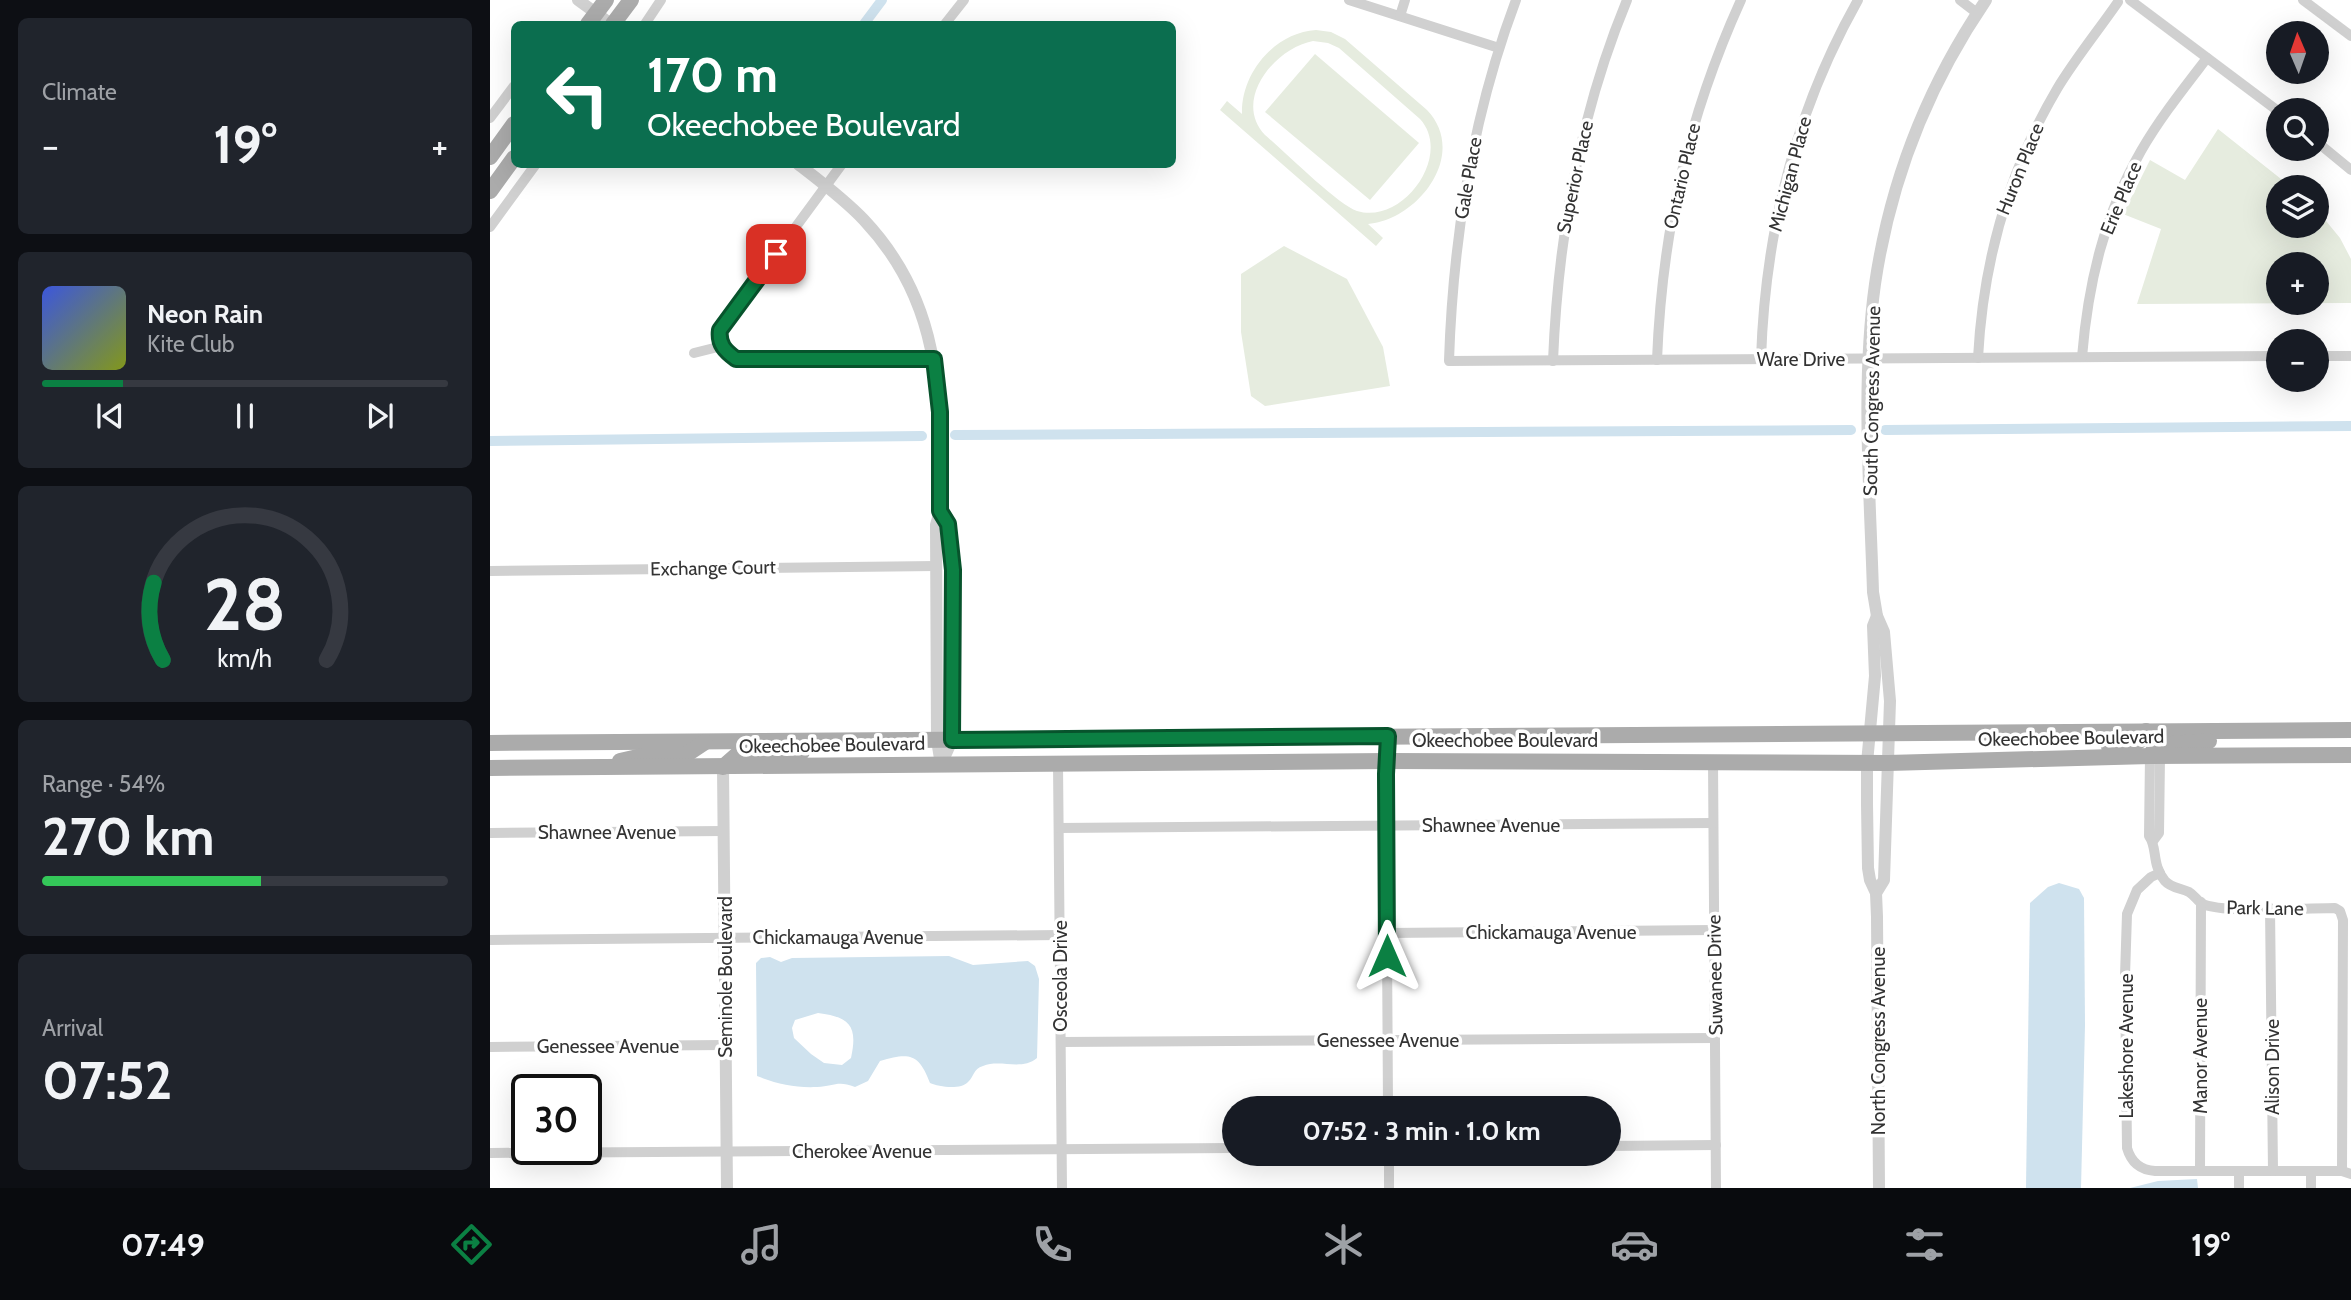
<!DOCTYPE html>
<html lang="en">
<head>
<meta charset="utf-8">
<style>
	body { margin:0; font-family:Cabin,sans-serif; background:#20242c; color:#f1f3f6; height:100vh; display:flex; flex-direction:column; font-size:26px; white-space:nowrap }
	* { box-sizing:border-box; margin:0 }
	p { font-size:23px; color:#9ea1a6 }
	.icon { flex:none; width:38px; height:38px; fill:none; stroke:currentColor; stroke-width:2; stroke-linecap:round; stroke-linejoin:round }
	.map { position:relative; flex:1; overflow:hidden }
	.sheet { display:flex; flex-direction:column; gap:18px; padding:18px; background:#0d0f14; width:490px }
	.sheet>* { flex:none }
	.banner { position:absolute; left:21px; top:21px; width:665px; height:147px; border-radius:10px; box-shadow:0 7px 28px #0002; background:#0b6e4f; color:#fff; overflow:hidden }
	.needle { width:46px; rotate:358deg }
	.controls { position:absolute; left:1776px; top:21px; display:grid; gap:14px }
	.controls a { display:grid; place-items:center; width:63px; height:63px; border-radius:50%; background:#171b24; box-shadow:0 7px 28px #0002; font-size:35px }
	.speed { position:absolute; left:21px; top:1074px; display:flex; gap:14px; font-size:35px; font-weight:700; text-align:center }
	.speed>* { display:grid; place-content:center; width:91px; height:91px; border-radius:50%; background:#171b24; box-shadow:0 7px 28px #0002; line-height:1 }
	.speed .limit { border:4px solid #111; border-radius:10px; background:#fff; color:#111 }
	.pin { position:absolute; display:grid; place-items:center; width:60px; height:60px; color:#fff; margin:-30px; border-radius:14px; box-shadow:0 4px 10px #0006 }
	.me { position:absolute; width:77px; margin:-38px; rotate:0deg; stroke-linejoin:round; filter:drop-shadow(0 0 5px #0008) }
	.turn { display:flex; align-items:center; gap:24px; height:147px; padding:0 21px; font-size:32px }
	.turn .icon { width:91px; height:91px; stroke-width:2.5 }
	.turn b { display:block; font-size:49px; line-height:60px }
	.big { font-size:52px; font-weight:700; line-height:1.1 }
	.sheet .widget { flex:1; display:flex; flex-direction:column; justify-content:center; gap:10px; min-width:0; padding:0 24px; border-radius:10px; background:#20242c }
	.sheet .dial { align-items:center; gap:0 }
	.dial svg { height:182px; overflow:visible; fill:none; stroke:#363941; stroke-width:7; stroke-linecap:round; text-anchor:middle }
	.dial text { fill:#f1f3f6; stroke:none }
	.song { display:flex; align-items:center; gap:21px }
	.cover { width:84px; height:84px; border-radius:10px; background:linear-gradient(135deg,hsl(230 70% 55%),hsl(70 70% 35%)) }
	.played { height:7px; border-radius:4px; background:linear-gradient(90deg,#0b8043 20%,#363941 20%) }
	.keys { display:flex; justify-content:space-around; direction:ltr }
	.heat { display:flex; justify-content:space-between; align-items:center; font-size:38px; direction:ltr }
	.charge { height:10px; border-radius:5px; background:linear-gradient(90deg,#34c759 54%,#363941 0) }
	.trip { position:absolute; left:732px; top:1096px; width:399px; height:70px; border-radius:35px; background:#171b24; box-shadow:0 7px 28px #0002; font-weight:700; line-height:70px; text-align:center }
	.tabs { display:flex; height:112px; justify-content:space-around; align-items:center; background:#090b0e; color:#9ea1a6 }
	.tabs .icon { width:49px; height:49px }
	.tabs .on { color:#0b8043 }
	.tabs b { font-size:32px; color:#f1f3f6 }
	main { display:flex; flex:1; min-height:0 }
	.map>svg:first-child { display:block }
	.green { fill:#e6ecdf; fill-rule:evenodd }
	.water { fill:#cfe2ee; fill-rule:evenodd }
	.lines { fill:none; stroke-linecap:round; stroke-linejoin:round }
	.canal { stroke:#cfe2ee; stroke-width:10 }
	.minor { stroke:#d0d0d0; stroke-width:10 }
	.tertiary { stroke:#d0d0d0; stroke-width:12 }
	.primary { stroke:#ababab; stroke-width:16 }
	.route-casing { stroke:#07532c; stroke-width:18 }
	.route { stroke:#0b8043; stroke-width:12 }
	.labels { text-anchor:middle; dominant-baseline:central; stroke-width:7; stroke-linejoin:round; paint-order:stroke }
	.street-label { font-size:19px; fill:#333; stroke:#fff }
</style>
</head>
<body>
<main>
<section class="sheet">
<div class="widget"><p>Climate</p>
<div class="heat"><a>−</a><b class="big">19°</b><a>+</a></div>
</div>
<div class="widget">
<div class="song"><i class="cover"></i><div><b>Neon Rain</b><p>Kite Club</p></div></div>
<div class="played"></div>
<div class="keys"><svg class="icon" aria-label="previous" viewBox="0 0 24 24"><path d="M18 5L8 12l10 7zM5 5v14"/></svg><svg class="icon" aria-label="pause" viewBox="0 0 24 24"><path d="M8 5v14M16 5v14"/></svg><svg class="icon" aria-label="next" viewBox="0 0 24 24"><path d="M6 5l10 7-10 7zM19 5v14"/></svg></div>
</div>
<div class="widget dial"><svg viewBox="0 0 100 80">
<path d="M14 69A42 42 0 1 1 86 69"/>
<path d="M14 69A42 42 0 0 1 10 35" stroke="#0b8043"/>
<text x="50" y="56" font-size="32" font-weight="700">28</text>
<text x="50" y="72" font-size="11">km/h</text>
</svg></div>
<div class="widget"><p>Range · 54%</p><b class="big">270 km</b><div class="charge"></div></div>
<div class="widget"><p>Arrival</p><b class="big">07:52</b></div>
</section>
<div class="map">
<svg width="1861" height="1188" viewBox="0 0 1861 1188">
	<rect width="100%" height="100%" fill="#fff"/>
	<g class="green">
		<path d="M826,30L841,32L855,39L937,110C979,154 928,220 878,224L893,238L886,246L730,110L737,101L752,114C751,73 784,33 826,30ZM823,41L838,43L849,48L930,119C963,155 913,225 867,211C848,205 794,151 775,135C742,100 785,48 823,41Z"/>
		<path d="M825,54L929,143L880,200L775,112Z"/>
		<path d="M1728,129L1801,187H1788V226H1827V210L1850,238L1861,259V303L1647,304L1671,229L1633,214L1660,160L1695,180ZM1827,264V303H1788V264Z"/>
		<path d="M794,246L857,279L893,347L900,386L775,406L761,396L751,332V274Z"/>
	</g>
	<g class="water">
		<path d="M1569,883L1589,889L1594,898L1595,1025L1591,1188H1536L1540,903L1558,887Z"/>
		<path d="M459,956L483,965L538,961L545,966L549,979L547,1058C532,1071 510,1059 493,1066C483,1069 484,1077 478,1082C471,1090 449,1087 440,1083C429,1054 420,1052 390,1061L378,1081L365,1087C348,1080 344,1086 327,1087C305,1088 287,1084 267,1076L266,963L271,958L280,957L291,962L302,958ZM328,1013C360,1017 368,1026 361,1058L352,1065L334,1063L321,1054L304,1038L302,1028L305,1020Z"/>
		<path d="M1707,1179L1708,1188H1640L1668,1181Z"/>
	</g>
	<g class="lines">
		<g class="canal">
			<path d="M374,24L392,0"/>
			<path d="M1395,430L1861,426"/>
			<path d="M465,435L1361,430"/>
			<path d="M0,441L432,436"/>
		</g>
		<g class="minor">
			<path d="M859,0L1009,48"/>
			<path d="M1026,0C982,117 963,237 959,361L1788,356"/>
			<path d="M1470,0L1487,13"/>
			<path d="M1640,0L1788,111"/>
			<path d="M1813,0L1861,36"/>
			<path d="M910,16L915,0"/>
			<path d="M155,24L171,0"/>
			<path d="M455,24L474,0"/>
			<path d="M0,118L24,86"/>
			<path d="M1827,142L1861,170"/>
			<path d="M352,164L230,330C228,344 235,351 246,359H444"/>
			<path d="M0,227L46,164"/>
			<path d="M204,353L232,346"/>
			<path d="M1827,356H1861"/>
			<path d="M1592,357C1598,284 1614,215 1651,151C1670,118 1694,88 1717,58"/>
			<path d="M1488,358C1493,262 1518,172 1567,89C1585,59 1608,31 1628,2"/>
			<path d="M1271,359C1275,233 1306,110 1368,0"/>
			<path d="M1167,360C1172,231 1198,117 1251,0"/>
			<path d="M1063,361C1068,236 1089,116 1137,0"/>
			<path d="M0,571L446,566"/>
			<path d="M898,736L896,774L898,1108"/>
			<path d="M1660,756L1659,836C1668,848 1661,864 1675,881C1681,888 1691,888 1699,892C1704,895 1706,899 1711,903C1728,914 1820,908 1845,908L1850,911L1853,920L1852,1171"/>
			<path d="M1223,762L1226,1188"/>
			<path d="M568,764L572,1188"/>
			<path d="M569,828L1223,823"/>
			<path d="M0,833L234,831"/>
			<path d="M1663,841L1669,833L1670,757"/>
			<path d="M1670,873L1661,877L1647,890L1637,914L1635,976L1637,1148C1641,1162 1650,1170 1665,1171H1852L1861,1174"/>
			<path d="M1780,908L1783,1171"/>
			<path d="M897,933L1224,930"/>
			<path d="M0,940L570,935"/>
			<path d="M571,1042L1225,1038"/>
			<path d="M0,1047L235,1045"/>
			<path d="M1118,1146L1226,1145"/>
			<path d="M0,1153L744,1148"/>
			<path d="M899,1153V1188"/>
			<path d="M1710,1171L1711,902"/>
			<path d="M1749,1188V1171"/>
			<path d="M1821,1188V1171"/>
		</g>
		<g class="tertiary">
			<path d="M88,0L121,24"/>
			<path d="M308,164C331,182 354,199 374,220C455,306 450,402 450,511L446,525L447,740L451,765"/>
			<path d="M450,511L458,524L463,570L462,740L451,765"/>
			<path d="M1387,616L1383,626L1385,676L1377,763V804L1378,868L1380,880L1386,893L1387,917L1389,1188"/>
			<path d="M233,767L237,1188"/>
			<path d="M1386,893L1394,880L1400,701L1394,632L1387,616L1383,592C1380,490 1371,385 1385,284C1400,182 1438,85 1496,0"/>
		</g>
		<g class="primary">
			<path d="M98,24L116,0"/>
			<path d="M123,24L141,0"/>
			<path d="M0,157L24,124"/>
			<path d="M0,191L24,158"/>
			<path d="M0,743L1861,730"/>
			<path d="M1619,747L1641,746L1654,738L1656,731"/>
			<path d="M1660,756L1665,748L1671,745L1719,741"/>
			<path d="M130,761L152,756H194L215,742"/>
			<path d="M233,767L249,753L312,752"/>
			<path d="M0,768L897,761L1398,763L1660,756L1861,755"/>
		</g>
	</g>
	<g class="lines">
		<defs>
			<path id="route" d="M286,254L230,330C228,344 235,351 246,359H444L450,412V511L458,524L463,570L462,740L898,736L896,774L897,956"/>
		</defs>
		<use href="#route" class="route-casing"/>
		<use href="#route" class="route"/>
	</g>
	<g class="labels">
		<g class="street-label">
			<text transform="translate(1530 169) rotate(-68)">Huron Place</text>
			<text transform="translate(1300 174) rotate(-75)">Michigan Place</text>
			<text transform="translate(1192 176) rotate(-77)">Ontario Place</text>
			<text transform="translate(1085 177) rotate(-78)">Superior Place</text>
			<text transform="translate(978 178) rotate(-80)">Gale Place</text>
			<text transform="translate(1631 198) rotate(-67)">Erie Place</text>
			<text x="1311" y="359">Ware Drive</text>
			<text transform="translate(1382 401) rotate(-89)">South Congress Avenue</text>
			<text transform="translate(223 568) rotate(-1)">Exchange Court</text>
			<text transform="translate(1581 738) rotate(-1)">Okeechobee Boulevard</text>
			<text x="1015" y="740">Okeechobee Boulevard</text>
			<text transform="translate(342 745) rotate(-1)">Okeechobee Boulevard</text>
			<text x="1001" y="825">Shawnee Avenue</text>
			<text x="117" y="832">Shawnee Avenue</text>
			<text transform="translate(1775 908) rotate(1)">Park Lane</text>
			<text x="1061" y="932">Chickamauga Avenue</text>
			<text x="348" y="937">Chickamauga Avenue</text>
			<text transform="translate(1225 975) rotate(-91)">Suwanee Drive</text>
			<text transform="translate(570 976) rotate(-90)">Osceola Drive</text>
			<text transform="translate(235 977) rotate(-90)">Seminole Boulevard</text>
			<text x="898" y="1040">Genessee Avenue</text>
			<text transform="translate(1388 1041) rotate(-90)">North Congress Avenue</text>
			<text x="118" y="1046">Genessee Avenue</text>
			<text transform="translate(1636 1046) rotate(-90)">Lakeshore Avenue</text>
			<text transform="translate(1710 1056) rotate(-90)">Manor Avenue</text>
			<text transform="translate(1782 1067) rotate(-90)">Alison Drive</text>
			<text x="372" y="1151">Cherokee Avenue</text>
		</g>
	</g>
</svg>
<div class="controls">
<a><svg class="needle" viewBox="-14 -14 28 28"><path d="M0-13l5 13h-10z" fill="#e53935"/><path d="M0 13l5-13h-10z" fill="#9ea1a6"/></svg></a>
<a><svg class="icon" aria-label="search" viewBox="0 0 24 24"><circle cx="10" cy="10" r="6"/><path d="M15 15l6 6"/></svg></a>
<a><svg class="icon" aria-label="layers" viewBox="0 0 24 24"><path d="M12 4l9 5-9 5-9-5zM3 14l9 5 9-5"/></svg></a>
<a>+</a>
<a>−</a>
</div>
<div class="speed"><div class="limit">30</div></div>
<div class="pin" style="left:286px;top:254px;background:#d93025"><svg class="icon" aria-label="arrive" viewBox="0 0 24 24"><path d="M6 21V4h12l-3 4 3 4H6"/></svg></div>
<svg class="me" style="left:897px;top:956px" viewBox="-20 -20 40 40"><path d="M0-17L14 15 0 8-14 15z" fill="#0b8043" stroke="#fff" stroke-width="4"/></svg>
<div class="trip">07:52 · 3 min · 1.0 km</div>
<div class="banner">
<div class="turn"><svg class="icon" aria-label="left" viewBox="0 0 24 24"><path d="M17 20v-9H6M10 6l-5 5 5 5"/></svg><div><b>170 m</b>Okeechobee Boulevard</div></div>
</div>
</div>
</main>
<nav class="tabs">
<b>07:49</b>
<svg class="icon on" aria-label="directions" viewBox="0 0 24 24"><path d="M12 3l9 9-9 9-9-9zM9 14v-3h6M13 9l2 2-2 2"/></svg>
<svg class="icon" aria-label="music" viewBox="0 0 24 24"><path d="M9 18V5l10-2v13"/><circle cx="6" cy="18" r="3"/><circle cx="16" cy="16" r="3"/></svg>
<svg class="icon" aria-label="phone" viewBox="0 0 24 24"><path d="M5 4h4l2 5-3 2q2 4 5 5l2-3 5 2v4C11 20 4 13 5 4z"/></svg>
<svg class="icon" aria-label="climate" viewBox="0 0 24 24"><path d="M12 3v18M4 7l16 10M4 17L20 7"/></svg>
<svg class="icon" aria-label="car" viewBox="0 0 24 24"><path d="M5 17H2v-5l4-1 3-4h7l3 4 3 1v5h-3M9 17h6M6 11h13"/><circle cx="7" cy="17" r="2"/><circle cx="17" cy="17" r="2"/></svg>
<svg class="icon" aria-label="filters" viewBox="0 0 24 24"><path d="M4 7h16M4 17h16"/><circle cx="9" cy="7" r="2"/><circle cx="15" cy="17" r="2"/></svg>
<b>19°</b>
</nav>
</body>
</html>
